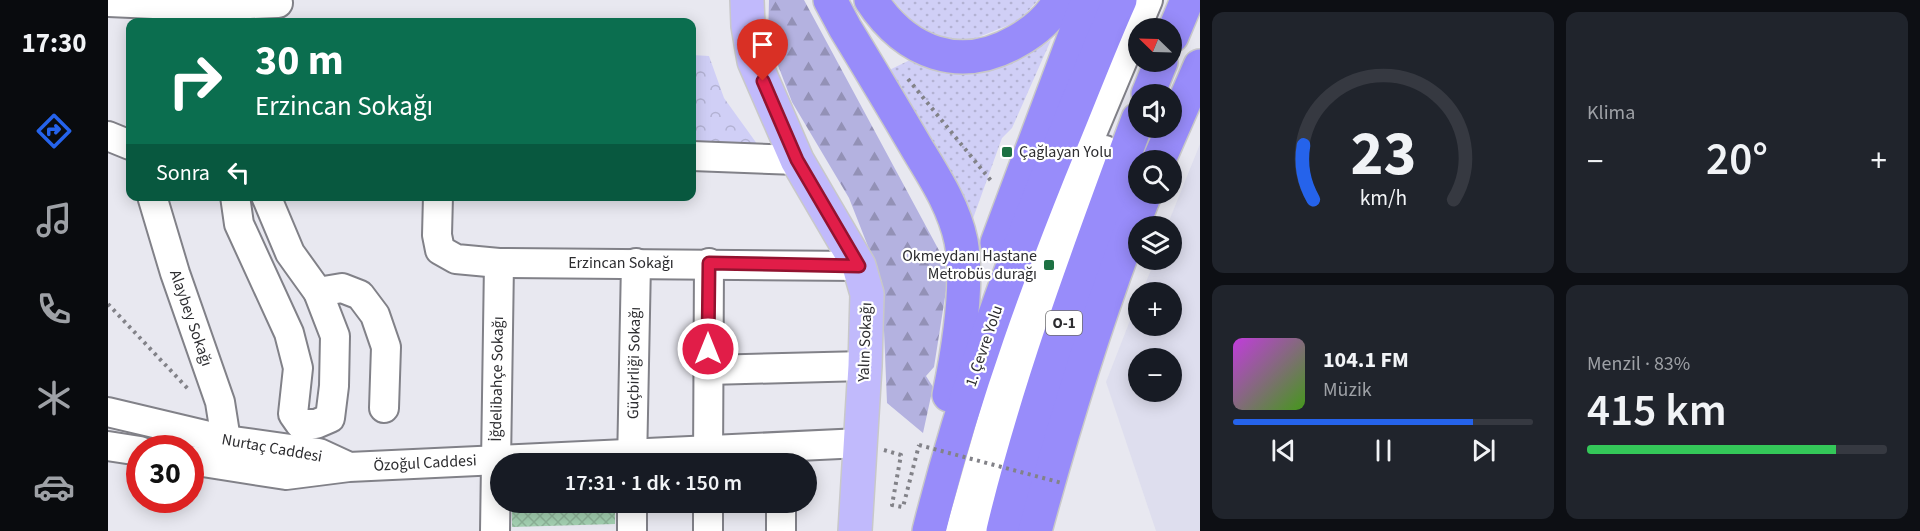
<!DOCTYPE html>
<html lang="tr">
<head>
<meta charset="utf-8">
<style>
	body { margin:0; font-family:"Source Sans 3",sans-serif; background:#20242c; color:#f1f3f6; height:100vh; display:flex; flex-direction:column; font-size:22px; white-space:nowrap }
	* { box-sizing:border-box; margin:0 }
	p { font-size:20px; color:#9ea1a6 }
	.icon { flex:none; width:33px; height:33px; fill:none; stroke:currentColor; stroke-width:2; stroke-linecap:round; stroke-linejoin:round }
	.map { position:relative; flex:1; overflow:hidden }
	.panel { display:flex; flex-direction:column; gap:12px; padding:12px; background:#0d0f14; width:720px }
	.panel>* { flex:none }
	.guide { position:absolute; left:18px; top:18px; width:570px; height:183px; border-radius:12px; box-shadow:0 3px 15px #0003; background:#0b6e4f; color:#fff; overflow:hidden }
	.needle { width:39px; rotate:293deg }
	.tools { position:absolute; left:1020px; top:18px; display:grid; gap:12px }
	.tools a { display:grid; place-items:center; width:54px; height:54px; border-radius:50%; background:#171b24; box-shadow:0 3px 15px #0003; font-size:30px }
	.speed { position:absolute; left:18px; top:435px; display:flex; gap:12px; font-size:30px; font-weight:700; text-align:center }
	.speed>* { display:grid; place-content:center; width:78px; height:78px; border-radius:50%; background:#171b24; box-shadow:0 3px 15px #0003; line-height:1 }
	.speed .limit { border:9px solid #d22; background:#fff; color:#111 }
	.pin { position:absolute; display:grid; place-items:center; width:51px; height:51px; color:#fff; margin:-62px -26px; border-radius:50% 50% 50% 0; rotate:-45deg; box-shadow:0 0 6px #0007 }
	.pin .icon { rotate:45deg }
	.me { position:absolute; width:66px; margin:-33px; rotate:0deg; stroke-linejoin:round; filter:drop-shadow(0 0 4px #0008) }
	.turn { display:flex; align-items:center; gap:21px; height:126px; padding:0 30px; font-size:27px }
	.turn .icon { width:78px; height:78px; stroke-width:2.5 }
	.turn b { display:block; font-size:42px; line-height:51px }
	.then { display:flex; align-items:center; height:57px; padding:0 30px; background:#0003; gap:12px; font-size:22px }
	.big { font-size:45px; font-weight:600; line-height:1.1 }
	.panel .widget { flex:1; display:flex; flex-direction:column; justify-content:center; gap:9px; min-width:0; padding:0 21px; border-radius:12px; background:#20242c }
	.panel .dial { align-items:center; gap:0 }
	.dial svg { height:156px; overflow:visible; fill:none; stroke:#363941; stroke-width:7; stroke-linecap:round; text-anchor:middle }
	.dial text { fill:#f1f3f6; stroke:none }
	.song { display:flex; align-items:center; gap:18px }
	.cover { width:72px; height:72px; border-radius:9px; background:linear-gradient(135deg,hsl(290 70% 55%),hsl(100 70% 35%)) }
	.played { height:6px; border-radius:3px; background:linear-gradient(90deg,#2563eb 80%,#363941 80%) }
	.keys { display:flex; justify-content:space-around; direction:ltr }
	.heat { display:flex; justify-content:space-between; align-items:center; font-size:33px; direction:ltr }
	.charge { height:9px; border-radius:4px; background:linear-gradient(90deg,#34c759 83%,#363941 0) }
	.panel .tiles { flex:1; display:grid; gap:12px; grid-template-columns:repeat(2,1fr) }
	.trip { position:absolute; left:382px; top:453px; width:327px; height:60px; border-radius:30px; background:#171b24; box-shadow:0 3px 15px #0003; font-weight:600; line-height:60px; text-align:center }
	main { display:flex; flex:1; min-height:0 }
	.tabs { display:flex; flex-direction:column; width:108px; justify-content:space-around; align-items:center; background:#090b0e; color:#9ea1a6 }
	.tabs .icon { width:42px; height:42px }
	.tabs .active { color:#2563eb }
	.tabs b { font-size:27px; color:#f1f3f6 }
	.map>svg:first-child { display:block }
	.built { fill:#dedeee; fill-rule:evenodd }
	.grass { fill:url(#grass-dots) }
	.forest { fill:url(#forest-firs) }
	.park { fill:url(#park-crowns) }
	.building { fill:url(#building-cross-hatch) }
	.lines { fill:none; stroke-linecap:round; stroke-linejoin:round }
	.minor-casing { stroke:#818188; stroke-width:32 }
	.major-casing { stroke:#c8c8c9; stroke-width:36 }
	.highway-casing { stroke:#c8c8c9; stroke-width:36 }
	.path { stroke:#828288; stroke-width:4; stroke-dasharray:3 4.5; stroke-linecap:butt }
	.minor { stroke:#fff; stroke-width:28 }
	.major { stroke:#c1bafc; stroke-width:33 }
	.highway { stroke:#988cfa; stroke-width:33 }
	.path-bridge { stroke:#828288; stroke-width:4; stroke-dasharray:3 4.5; stroke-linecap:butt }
	.route-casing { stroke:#92132f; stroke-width:15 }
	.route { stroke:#e11d48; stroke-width:10 }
	.poi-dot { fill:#1d7143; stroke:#fff; stroke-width:2 }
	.labels { text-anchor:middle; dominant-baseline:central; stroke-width:4.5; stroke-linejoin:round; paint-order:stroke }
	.shield { fill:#fff; stroke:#6c6c6e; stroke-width:1.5 }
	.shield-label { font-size:15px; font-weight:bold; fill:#2d2d30 }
	.poi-label { font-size:16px; fill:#2d2d30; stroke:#fff; text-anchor:start }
	.street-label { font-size:16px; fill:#2d2d30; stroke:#fff }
</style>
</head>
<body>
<main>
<nav class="tabs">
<b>17:30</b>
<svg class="icon active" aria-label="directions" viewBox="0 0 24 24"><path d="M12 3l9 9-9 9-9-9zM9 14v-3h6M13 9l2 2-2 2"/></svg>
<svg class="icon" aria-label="music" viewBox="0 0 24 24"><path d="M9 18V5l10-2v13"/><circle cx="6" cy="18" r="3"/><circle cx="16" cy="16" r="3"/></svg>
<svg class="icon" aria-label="phone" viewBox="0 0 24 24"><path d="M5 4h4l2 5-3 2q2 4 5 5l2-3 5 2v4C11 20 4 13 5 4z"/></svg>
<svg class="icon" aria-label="climate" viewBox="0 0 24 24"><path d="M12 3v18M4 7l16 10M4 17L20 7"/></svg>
<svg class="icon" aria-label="car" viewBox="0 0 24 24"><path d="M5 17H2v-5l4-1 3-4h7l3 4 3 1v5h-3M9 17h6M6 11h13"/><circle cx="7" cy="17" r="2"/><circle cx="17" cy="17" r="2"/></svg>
</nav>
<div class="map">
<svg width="1092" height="531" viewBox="0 0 1092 531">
	<defs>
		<pattern id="grass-dots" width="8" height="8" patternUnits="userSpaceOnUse" patternTransform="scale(1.5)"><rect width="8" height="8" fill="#d0cff6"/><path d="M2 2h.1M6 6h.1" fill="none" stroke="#b3b2d3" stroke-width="1.8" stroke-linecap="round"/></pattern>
		<pattern id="forest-firs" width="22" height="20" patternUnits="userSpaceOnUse" patternTransform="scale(1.5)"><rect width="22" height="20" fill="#b4b2e0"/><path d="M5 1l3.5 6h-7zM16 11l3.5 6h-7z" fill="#9391b6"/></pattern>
		<pattern id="park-crowns" width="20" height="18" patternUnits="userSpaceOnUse" patternTransform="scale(1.5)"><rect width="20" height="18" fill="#d0cff6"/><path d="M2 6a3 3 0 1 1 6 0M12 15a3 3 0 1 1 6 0" fill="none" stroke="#b3b2d3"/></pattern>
		<pattern id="building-cross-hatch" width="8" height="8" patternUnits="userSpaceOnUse" patternTransform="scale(1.5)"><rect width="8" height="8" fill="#a4d1b2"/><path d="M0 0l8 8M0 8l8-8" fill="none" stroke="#8eb499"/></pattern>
	</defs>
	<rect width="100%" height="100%" fill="#e8e8f0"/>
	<path class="built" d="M1092,144V531H1048L998,382L1030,300V326H1064V292H1034L1047,260H1064V226H1059ZM1030,358H1064V392H1030Z"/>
	<g class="grass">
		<path d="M785,0H930L911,21L858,42L828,40L806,24Z"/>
		<path d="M943,40L904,128L894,138L863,224L773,74L802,60L834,71H879L912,59Z"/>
	</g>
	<path class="forest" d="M661,0H696L834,256L840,278L826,367L818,376L825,387L815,433L779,403L774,282L741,198L684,102L660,39Z"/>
	<path class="park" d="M584,55L601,56L616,98L652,148L584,143Z"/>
	<path class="building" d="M404,502H507V524L404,527Z"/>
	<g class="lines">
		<defs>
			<g id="minor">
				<path d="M0,2L91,6L170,3"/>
				<path d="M0,136L22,145"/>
				<path d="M584,156L689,160"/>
				<path d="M44,196L67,273L112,402L118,440"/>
				<path d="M127,196L131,224L181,333L190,368L185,414L192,424H208L222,418L226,386L227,336L210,292L182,253L158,196"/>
				<path d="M330,196L329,235L332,250L348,259L391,263L751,266"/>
				<path d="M210,292L234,288L252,295L267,315L278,347L276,408"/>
				<path d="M600,370L757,366"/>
				<path d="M0,412L118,440L211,453L237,465"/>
				<path d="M0,446L32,451"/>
				<path d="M82,460L178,475L241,467L753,443"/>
				<path d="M524,464L528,263"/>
				<path d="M600,464L601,263"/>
				<path d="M524,502V531"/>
				<path d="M387,531L391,263"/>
				<path d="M600,531V502"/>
				<path d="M673,531V502"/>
				<path d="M852,531L920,294L941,236L1040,0"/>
				<path d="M874,531C907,401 949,275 997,150"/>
			</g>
			<path id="major" d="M639,0L640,26L646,61L689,160L751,266L759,294L757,366L747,531"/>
			<g id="highway">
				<path d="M722,0L737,28C762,69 786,109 810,150C827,178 846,207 853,241C861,285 850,351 841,395"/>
				<path d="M763,0C798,53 852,74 909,41C927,31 942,18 952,0"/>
				<path d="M1064,36L1079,0"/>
				<path d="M1040,94L1053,62"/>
				<path d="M1051,160L1092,66"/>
				<path d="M889,243L980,0"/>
				<path d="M821,531C854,398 901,270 953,143C973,95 991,47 1012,0"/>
				<path d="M895,531C929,390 980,254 1030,119"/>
				<path d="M927,531C958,417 993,303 1037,194"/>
			</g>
		</defs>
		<use href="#minor" class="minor-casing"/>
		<use href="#major" class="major-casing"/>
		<use href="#highway" class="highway-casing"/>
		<g class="path">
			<path d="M800,79L884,182"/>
			<path d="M0,304L82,391"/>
			<path d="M776,450L793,455L784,505L795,507L811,445"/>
		</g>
		<use href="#minor" class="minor"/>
		<use href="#major" class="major"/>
		<use href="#highway" class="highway"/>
		<path class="path-bridge" d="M811,445L954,483"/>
	</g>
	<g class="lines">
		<defs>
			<path id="route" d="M600,349L601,263L751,266L689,160L655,81"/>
		</defs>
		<use href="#route" class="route-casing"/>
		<use href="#route" class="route"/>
	</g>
	<g class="poi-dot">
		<rect x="893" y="146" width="12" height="12" rx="3"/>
		<rect x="935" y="259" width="12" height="12" rx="3"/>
	</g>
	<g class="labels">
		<rect class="shield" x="938" y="311" width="36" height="24" rx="4.5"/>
		<g class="shield-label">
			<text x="956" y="323">O-1</text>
		</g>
		<g class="poi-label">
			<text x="911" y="152">Çağlayan Yolu</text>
			<text x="929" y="256" text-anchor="end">Okmeydanı Hastane<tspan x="929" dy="18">Metrobüs durağı</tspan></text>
		</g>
		<g class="street-label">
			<text x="513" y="263">Erzincan Sokağı</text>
			<text transform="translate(83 318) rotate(71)">Alaybey Sokağı</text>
			<text transform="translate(757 342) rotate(-88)">Yalın Sokağı</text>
			<text transform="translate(876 346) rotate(-71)">1. Çevre Yolu</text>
			<text transform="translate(526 363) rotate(-89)">Güçbirliği Sokağı</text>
			<text transform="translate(389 379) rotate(-89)">İğdelibahçe Sokağı</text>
			<text transform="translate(164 448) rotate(10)">Nurtaç Caddesi</text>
			<text transform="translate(317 463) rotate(-3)">Özoğul Caddesi</text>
		</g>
	</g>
</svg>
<div class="tools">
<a><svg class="needle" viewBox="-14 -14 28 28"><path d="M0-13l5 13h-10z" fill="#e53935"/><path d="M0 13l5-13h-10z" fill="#9ea1a6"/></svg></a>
<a><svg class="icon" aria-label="sound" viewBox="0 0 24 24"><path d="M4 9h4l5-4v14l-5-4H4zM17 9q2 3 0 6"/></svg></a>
<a><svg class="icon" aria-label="search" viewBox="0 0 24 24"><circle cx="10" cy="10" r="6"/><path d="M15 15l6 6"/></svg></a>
<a><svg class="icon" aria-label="layers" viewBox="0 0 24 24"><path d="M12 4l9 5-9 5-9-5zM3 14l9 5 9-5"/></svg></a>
<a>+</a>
<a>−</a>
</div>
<div class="speed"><div class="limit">30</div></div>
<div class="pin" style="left:655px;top:81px;background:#d93025"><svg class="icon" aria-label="arrive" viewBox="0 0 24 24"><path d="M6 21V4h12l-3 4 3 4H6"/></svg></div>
<svg class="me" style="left:600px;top:349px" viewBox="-20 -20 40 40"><circle r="17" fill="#e11d48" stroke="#fff" stroke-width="3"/><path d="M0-11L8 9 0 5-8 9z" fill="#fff"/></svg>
<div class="trip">17:31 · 1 dk · 150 m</div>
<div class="guide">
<div class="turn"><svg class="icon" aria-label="right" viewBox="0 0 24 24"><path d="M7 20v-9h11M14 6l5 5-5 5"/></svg><div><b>30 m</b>Erzincan Sokağı</div></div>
<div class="then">Sonra<svg class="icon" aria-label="left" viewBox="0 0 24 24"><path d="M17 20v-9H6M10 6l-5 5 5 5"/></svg></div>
</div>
</div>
<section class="panel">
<div class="tiles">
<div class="widget dial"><svg viewBox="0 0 100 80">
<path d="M14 69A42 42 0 1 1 86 69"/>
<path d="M14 69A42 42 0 0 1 9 41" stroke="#2563eb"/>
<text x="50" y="56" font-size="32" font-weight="700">23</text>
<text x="50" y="72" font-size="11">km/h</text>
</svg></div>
<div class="widget"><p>Klima</p>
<div class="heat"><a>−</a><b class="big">20°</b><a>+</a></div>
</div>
<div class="widget">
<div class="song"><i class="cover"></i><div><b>104.1 FM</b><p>Müzik</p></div></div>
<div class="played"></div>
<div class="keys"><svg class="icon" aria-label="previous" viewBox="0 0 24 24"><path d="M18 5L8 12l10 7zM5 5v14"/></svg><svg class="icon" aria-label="pause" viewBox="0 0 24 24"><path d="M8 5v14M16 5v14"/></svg><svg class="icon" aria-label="next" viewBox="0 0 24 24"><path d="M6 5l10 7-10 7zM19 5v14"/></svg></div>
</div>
<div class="widget"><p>Menzil · 83%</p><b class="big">415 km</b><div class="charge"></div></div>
</div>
</section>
</main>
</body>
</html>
